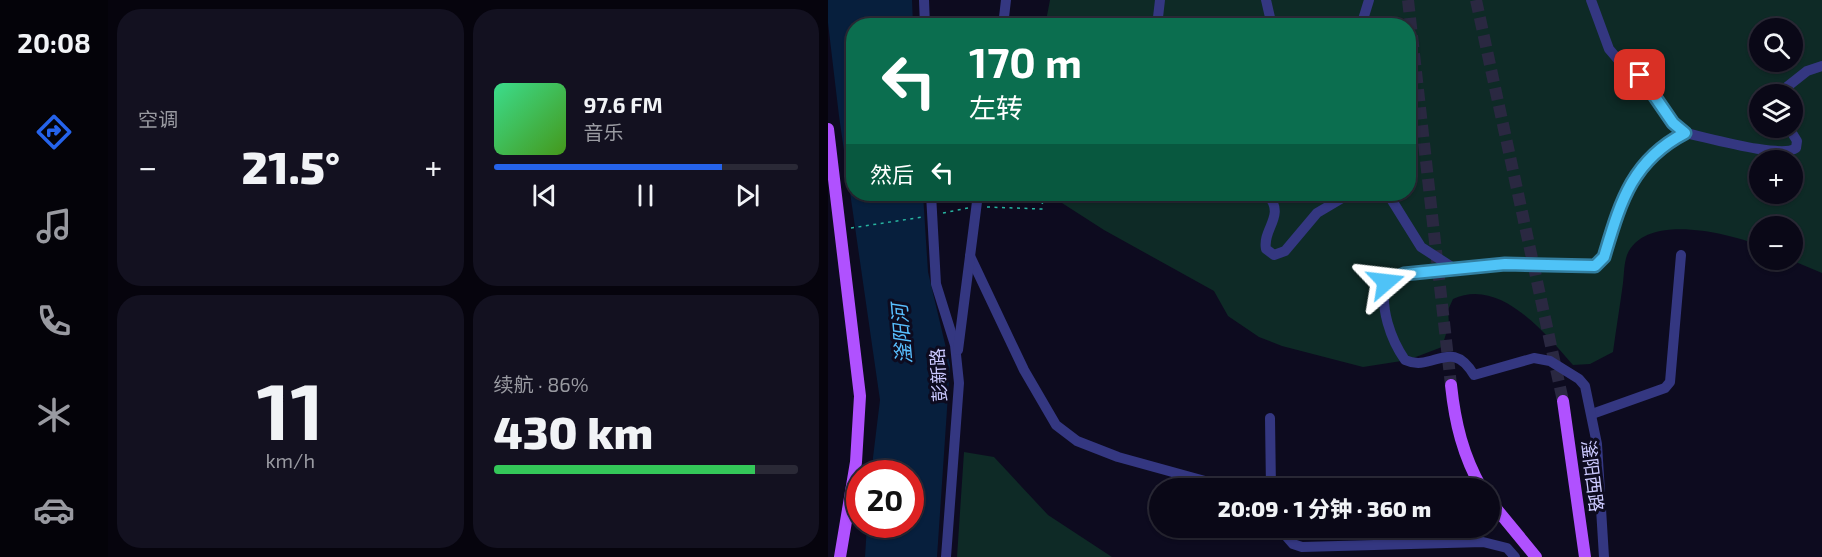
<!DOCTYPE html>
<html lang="zh">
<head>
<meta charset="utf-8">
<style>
	body { margin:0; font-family:"Exo 2","Noto Sans SC",sans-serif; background:#131120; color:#f1f3f6; height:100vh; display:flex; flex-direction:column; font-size:22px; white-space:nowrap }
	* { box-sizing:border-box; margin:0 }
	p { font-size:20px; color:#999aa1 }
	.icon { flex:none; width:33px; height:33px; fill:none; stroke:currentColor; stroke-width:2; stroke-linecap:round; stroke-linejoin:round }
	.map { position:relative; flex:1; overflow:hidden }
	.panel { display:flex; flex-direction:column; gap:9px; padding:9px; background:#06040d; width:720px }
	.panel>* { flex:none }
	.top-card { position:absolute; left:18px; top:18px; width:570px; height:183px; border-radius:24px; box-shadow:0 2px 4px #0004,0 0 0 2px #2a2936; background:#0b6e4f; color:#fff; overflow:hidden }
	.tools { position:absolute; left:921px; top:18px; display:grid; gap:12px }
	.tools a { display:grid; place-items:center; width:54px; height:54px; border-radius:50%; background:#0a0817; box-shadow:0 2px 4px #0004,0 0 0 2px #2a2936; font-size:30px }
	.speed { position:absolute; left:18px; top:460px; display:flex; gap:12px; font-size:30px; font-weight:700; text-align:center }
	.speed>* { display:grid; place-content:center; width:78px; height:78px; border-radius:50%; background:#0a0817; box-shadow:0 2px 4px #0004,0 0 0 2px #2a2936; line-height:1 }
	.speed .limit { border:9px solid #d22; background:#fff; color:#111 }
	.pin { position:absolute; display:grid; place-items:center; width:51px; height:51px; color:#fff; margin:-26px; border-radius:12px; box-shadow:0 3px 9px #0006 }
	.me { position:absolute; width:66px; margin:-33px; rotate:73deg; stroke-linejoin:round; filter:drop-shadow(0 0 4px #0008) }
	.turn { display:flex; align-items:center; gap:21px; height:126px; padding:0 24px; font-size:27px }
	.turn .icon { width:78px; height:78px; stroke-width:2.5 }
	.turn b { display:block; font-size:42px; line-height:51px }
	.then { display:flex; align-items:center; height:57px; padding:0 24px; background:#0003; gap:12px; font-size:22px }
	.big { font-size:45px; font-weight:800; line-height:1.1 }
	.panel .card { flex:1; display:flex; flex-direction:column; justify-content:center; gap:9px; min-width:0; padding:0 21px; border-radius:24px; background:#131120 }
	.panel .dial { align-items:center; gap:0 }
	.dial b { font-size:78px; line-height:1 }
	.song { display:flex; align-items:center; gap:18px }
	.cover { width:72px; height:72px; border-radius:9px; background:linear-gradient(135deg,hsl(150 70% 55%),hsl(100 70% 35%)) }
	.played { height:6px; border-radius:3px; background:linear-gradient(90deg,#2563eb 75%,#2a2936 75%) }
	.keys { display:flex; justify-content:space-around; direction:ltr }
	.heat { display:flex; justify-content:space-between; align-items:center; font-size:33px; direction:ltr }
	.charge { height:9px; border-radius:4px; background:linear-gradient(90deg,#34c759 86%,#2a2936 0) }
	.panel .tiles { flex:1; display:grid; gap:9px; grid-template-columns:repeat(2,1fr) }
	.trip { position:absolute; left:321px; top:478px; width:351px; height:60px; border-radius:30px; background:#0a0817; box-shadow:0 2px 4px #0004,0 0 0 2px #2a2936; font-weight:800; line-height:60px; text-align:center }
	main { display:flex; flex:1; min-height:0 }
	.menu { display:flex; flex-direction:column; width:108px; justify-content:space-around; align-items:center; background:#040309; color:#999aa1 }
	.menu .icon { width:42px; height:42px }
	.menu .current { color:#2563eb }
	.menu b { font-size:27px; color:#f1f3f6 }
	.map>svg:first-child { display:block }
	.green { fill:#0e2a26; fill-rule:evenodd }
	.water { fill:#071f3d }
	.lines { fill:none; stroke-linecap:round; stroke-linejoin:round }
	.major-tunnel { stroke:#2a2841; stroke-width:12; stroke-dasharray:12 6; stroke-linecap:butt }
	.path { stroke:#28b5a1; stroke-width:1.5; stroke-dasharray:3 4.5; stroke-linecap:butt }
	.minor { stroke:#343781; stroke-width:10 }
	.major { stroke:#b051ff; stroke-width:12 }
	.route-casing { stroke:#337fa1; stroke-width:15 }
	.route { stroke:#4fc3f7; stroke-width:10 }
	.labels { text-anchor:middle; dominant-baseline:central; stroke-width:6; stroke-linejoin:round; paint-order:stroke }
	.street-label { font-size:18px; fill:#cccaff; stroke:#0d0b1f }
	.water-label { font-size:20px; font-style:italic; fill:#58bfff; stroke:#0d0b1f }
</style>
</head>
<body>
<main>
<nav class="menu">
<b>20:08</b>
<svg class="icon current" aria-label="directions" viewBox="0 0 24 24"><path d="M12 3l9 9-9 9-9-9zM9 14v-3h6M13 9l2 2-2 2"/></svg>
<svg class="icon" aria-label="music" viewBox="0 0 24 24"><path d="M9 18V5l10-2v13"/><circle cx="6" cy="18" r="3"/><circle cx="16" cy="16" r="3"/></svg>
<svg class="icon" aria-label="phone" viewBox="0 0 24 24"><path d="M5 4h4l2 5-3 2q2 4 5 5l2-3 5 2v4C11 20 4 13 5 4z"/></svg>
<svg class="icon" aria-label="climate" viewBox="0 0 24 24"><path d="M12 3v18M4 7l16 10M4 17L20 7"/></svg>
<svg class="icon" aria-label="car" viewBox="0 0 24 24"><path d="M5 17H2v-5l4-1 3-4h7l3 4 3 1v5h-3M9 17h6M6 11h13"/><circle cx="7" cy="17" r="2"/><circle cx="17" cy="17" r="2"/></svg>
</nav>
<section class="panel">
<div class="tiles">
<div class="card"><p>空调</p>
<div class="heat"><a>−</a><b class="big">21.5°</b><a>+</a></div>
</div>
<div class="card">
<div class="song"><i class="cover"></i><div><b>97.6 FM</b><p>音乐</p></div></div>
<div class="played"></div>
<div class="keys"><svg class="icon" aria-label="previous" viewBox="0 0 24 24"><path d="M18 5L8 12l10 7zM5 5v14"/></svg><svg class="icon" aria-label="pause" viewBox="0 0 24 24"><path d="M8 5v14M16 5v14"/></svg><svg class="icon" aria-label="next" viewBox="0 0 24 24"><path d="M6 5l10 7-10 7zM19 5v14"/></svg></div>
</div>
<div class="card dial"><b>11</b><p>km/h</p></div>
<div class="card"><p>续航 · 86%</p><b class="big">430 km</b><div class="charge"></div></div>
</div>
</section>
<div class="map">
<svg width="994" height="557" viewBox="0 0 994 557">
	<rect width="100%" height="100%" fill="#0d0b1f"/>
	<g class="green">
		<path d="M222,0H994V273L963,260L964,226H932L931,245C899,233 817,212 799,255C796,263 796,275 795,283C792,306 788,329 785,352L762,364L745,365C717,333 672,277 625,299L620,310L621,324L614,347L580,360L535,367L454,346L431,337L400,316L386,291L276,230L220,194H580V26H217ZM932,28H964V62H932ZM932,94H964V128H932ZM932,160H964V194H932Z"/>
		<path d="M136,452L166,457L220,515L284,557H129Z"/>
	</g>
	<path class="water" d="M0,0H84L85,25L26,26V194H95L100,272L122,365L109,557H37L39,525H82V474H43L52,400L11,116L0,23Z"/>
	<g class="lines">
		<g class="major-tunnel">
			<path d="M580,0L623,385"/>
			<path d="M648,0L735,401"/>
		</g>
		<g class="path">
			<path d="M159,207L214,209L215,194"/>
			<path d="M115,213L140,208"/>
			<path d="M23,228L95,217"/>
		</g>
		<g class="minor">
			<path d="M96,0L97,26"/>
			<path d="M438,0L444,26"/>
			<path d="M763,0L781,49L793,63L812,75L845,123L857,133"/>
			<path d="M175,26L178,0"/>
			<path d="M329,26L332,0"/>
			<path d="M533,26L541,0"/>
			<path d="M950,94L979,71L994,66"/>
			<path d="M103,194L108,284L127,345L131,383L118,557"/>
			<path d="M424,194L440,195C458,216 434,229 438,249L446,255L457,251L489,213L521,194"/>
			<path d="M560,194L593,247L627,269"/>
			<path d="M142,256L196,370L228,425L249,441L290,457L406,489"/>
			<path d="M130,350L150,194"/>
			<path d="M764,414L837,388L842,382L853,255"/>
			<path d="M442,418L443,489"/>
			<path d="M451,528L465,544L474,547L655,542L679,548L687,557"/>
			<path d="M776,557L769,444L757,386L751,379L722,361L706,358L646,375C623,336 605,373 577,360C563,340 551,307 558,282C572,270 672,262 694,263C718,264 743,271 767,266L775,257C792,203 803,161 857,133C878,137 953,159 968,148L969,141L961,128"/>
		</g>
		<g class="major">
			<path d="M0,129L32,396L28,462L12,557"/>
			<path d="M623,385C627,423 635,456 654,489"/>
			<path d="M735,401L757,557"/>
			<path d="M662,501L708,557"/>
		</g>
	</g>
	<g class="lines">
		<defs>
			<path id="route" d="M558,282L576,274L677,264L767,266L776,257C792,204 803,161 857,133L845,123L812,75"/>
		</defs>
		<use href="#route" class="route-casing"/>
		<use href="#route" class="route"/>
	</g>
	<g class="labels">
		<g class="street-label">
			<text transform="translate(110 375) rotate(-93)">彭新路</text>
			<text transform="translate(765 476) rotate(83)">滏阳西路</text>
		</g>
		<g class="water-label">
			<text transform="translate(73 334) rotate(-95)">滏阳河</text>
		</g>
	</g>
</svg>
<div class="tools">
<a><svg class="icon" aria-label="search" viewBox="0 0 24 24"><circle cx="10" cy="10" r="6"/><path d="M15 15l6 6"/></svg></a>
<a><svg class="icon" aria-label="layers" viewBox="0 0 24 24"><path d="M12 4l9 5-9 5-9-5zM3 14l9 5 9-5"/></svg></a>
<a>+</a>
<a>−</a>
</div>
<div class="speed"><div class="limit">20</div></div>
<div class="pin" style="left:812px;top:75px;background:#d93025"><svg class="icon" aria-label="arrive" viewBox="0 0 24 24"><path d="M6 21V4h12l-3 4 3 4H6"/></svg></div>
<svg class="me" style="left:558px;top:282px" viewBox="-20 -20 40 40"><path d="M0-17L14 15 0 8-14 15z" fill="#4fc3f7" stroke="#fff" stroke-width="4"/></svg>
<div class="trip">20:09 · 1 分钟 · 360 m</div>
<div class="top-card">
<div class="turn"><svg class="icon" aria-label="left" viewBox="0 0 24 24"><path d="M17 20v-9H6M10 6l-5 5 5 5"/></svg><div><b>170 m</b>左转</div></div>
<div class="then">然后<svg class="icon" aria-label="left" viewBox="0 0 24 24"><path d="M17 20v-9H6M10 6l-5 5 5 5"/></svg></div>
</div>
</div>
</main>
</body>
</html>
